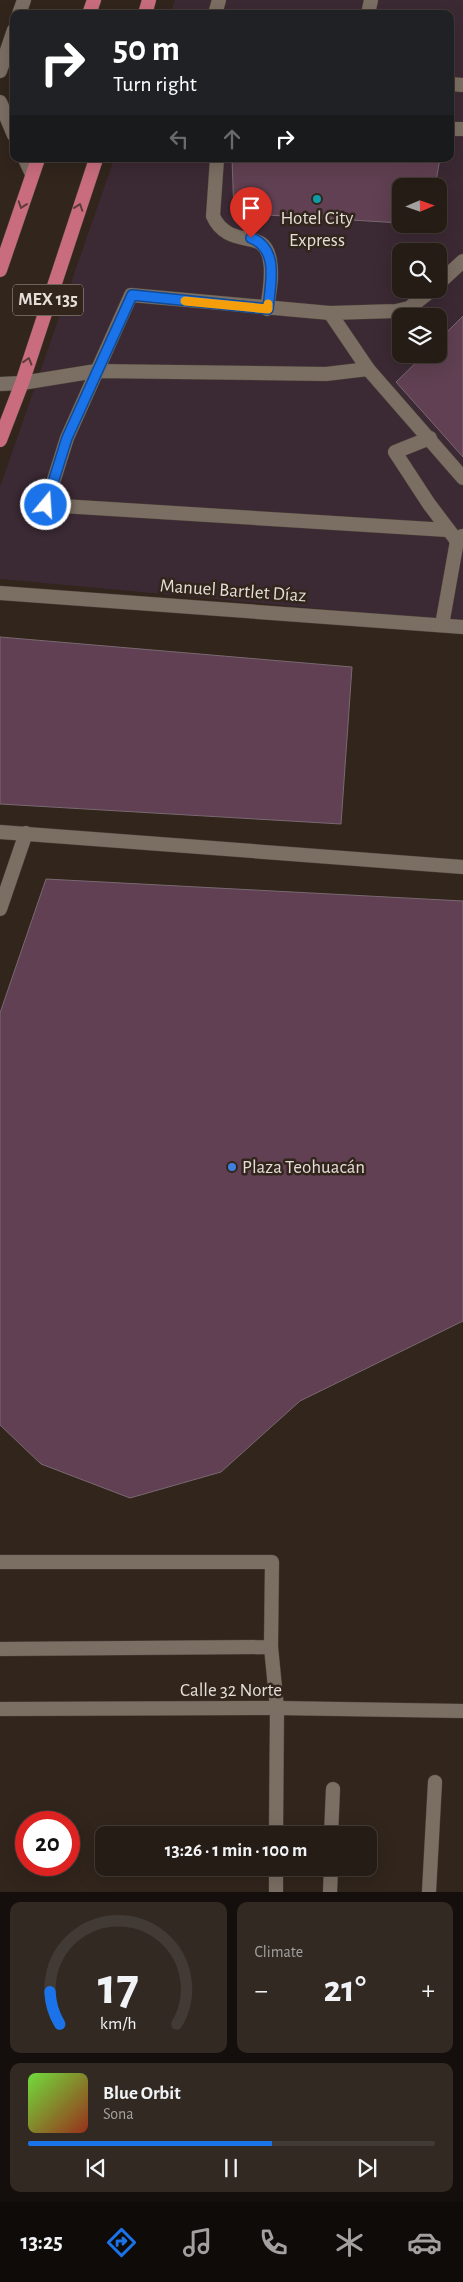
<!DOCTYPE html>
<html lang="en">
<head>
<meta charset="utf-8">
<style>
	body { margin:0; font-family:"Alegreya Sans",sans-serif; background:#312922; color:#f1f3f6; height:100vh; display:flex; flex-direction:column; font-size:19px; white-space:nowrap }
	* { box-sizing:border-box; margin:0 }
	p { font-size:16px; color:#a3a1a0 }
	.icon { flex:none; width:28px; height:28px; fill:none; stroke:currentColor; stroke-width:2; stroke-linecap:round; stroke-linejoin:round }
	.map { position:relative; height:1892px; overflow:hidden }
	.sheet { display:flex; flex-direction:column; gap:10px; padding:10px; background:#140f0c; flex:1 }
	.sheet>* { flex:none }
	.guide { position:absolute; left:10px; top:10px; width:444px; height:152px; border-radius:10px; box-shadow:0 5px 20px #0002,0 0 0 1px #423a34; background:#202124; color:#fff; overflow:hidden }
	.needle { width:32px; rotate:88deg }
	.tools { position:absolute; left:392px; top:178px; display:grid; gap:10px }
	.tools a { display:grid; place-items:center; width:55px; height:55px; border-radius:10px; background:#251c15; box-shadow:0 5px 20px #0002,0 0 0 1px #423a34; font-size:25px }
	.speed { position:absolute; left:15px; top:1811px; display:flex; gap:10px; font-size:25px; font-weight:700; text-align:center }
	.speed>* { display:grid; place-content:center; width:65px; height:65px; border-radius:50%; background:#251c15; box-shadow:0 5px 20px #0002,0 0 0 1px #423a34; line-height:1 }
	.speed .limit { border:8px solid #d22; background:#fff; color:#111 }
	.pin { position:absolute; display:grid; place-items:center; width:42px; height:42px; color:#fff; margin:-51px -21px; border-radius:50% 50% 50% 0; rotate:-45deg; box-shadow:0 0 5px #0007 }
	.pin .icon { rotate:45deg }
	.me { position:absolute; width:55px; margin:-28px; rotate:18deg; stroke-linejoin:round; filter:drop-shadow(0 0 4px #0008) }
	.turn { display:flex; align-items:center; gap:18px; height:105px; padding:0 20px; font-size:22px }
	.turn .icon { width:65px; height:65px; stroke-width:2.5 }
	.turn b { display:block; font-size:35px; line-height:42px }
	.lanes { display:flex; align-items:center; height:48px; padding:0 20px; background:#0003; justify-content:center; gap:25px; direction:ltr }
	.lanes .off { opacity:.35 }
	.big { font-size:38px; font-weight:700; line-height:1.1 }
	.sheet .tile { flex:1; display:flex; flex-direction:column; justify-content:center; gap:8px; min-width:0; padding:0 18px; border-radius:10px; background:#312922 }
	.sheet .dial { align-items:center; gap:0 }
	.dial svg { height:130px; overflow:visible; fill:none; stroke:#423a34; stroke-width:7; stroke-linecap:round; text-anchor:middle }
	.dial text { fill:#f1f3f6; stroke:none }
	.song { display:flex; align-items:center; gap:15px }
	.cover { width:60px; height:60px; border-radius:8px; background:linear-gradient(135deg,hsl(100 70% 55%),hsl(10 70% 35%)) }
	.played { height:5px; border-radius:2px; background:linear-gradient(90deg,#1a73e8 60%,#423a34 60%) }
	.keys { display:flex; justify-content:space-around; direction:ltr }
	.heat { display:flex; justify-content:space-between; align-items:center; font-size:28px; direction:ltr }
	.sheet .tiles { flex:1; display:grid; gap:10px; grid-template-columns:1fr 1fr }
	.tile:last-child { grid-column:span 2 }
	.trip { position:absolute; left:95px; top:1826px; width:282px; height:50px; border-radius:10px; background:#251c15; box-shadow:0 5px 20px #0002,0 0 0 1px #423a34; font-weight:700; line-height:50px; text-align:center }
	.tabs { display:flex; height:80px; justify-content:space-around; align-items:center; background:#0f0b08; color:#a3a1a0 }
	.tabs .icon { width:35px; height:35px }
	.tabs .selected { color:#1a73e8 }
	.tabs b { font-size:22px; color:#f1f3f6 }
	.map>svg:first-child { display:block }
	.commercial { fill:#3b2933; fill-rule:evenodd }
	.building { fill:#604052; stroke:#796971 }
	.lines { fill:none; stroke-linecap:round; stroke-linejoin:round }
	.service-casing { stroke:#4a4038; stroke-width:15 }
	.minor-casing { stroke:#4a4038; stroke-width:15 }
	.primary-casing { stroke:#4a4038; stroke-width:15 }
	.service { stroke:#7b6e63; stroke-width:14 }
	.minor { stroke:#7b6e63; stroke-width:14 }
	.primary { stroke:#c96d7e; stroke-width:14 }
	.oneway { stroke:#5f3b39 }
	.route-casing { stroke:#114b97; stroke-width:12 }
	.route { stroke:#1a73e8; stroke-width:9 }
	.slow { stroke:#f59e0b; stroke-width:9 }
	.culture-dot { fill:#0f9aa8; stroke:#31251c; stroke-width:2 }
	.shop-dot { fill:#3f7fe0; stroke:#31251c; stroke-width:2 }
	.labels { text-anchor:middle; dominant-baseline:central; stroke-width:5; stroke-linejoin:round; paint-order:stroke }
	.shield { fill:#31251c; stroke:#afa69f; stroke-width:1 }
	.shield-label { font-size:18px; font-weight:bold; fill:#e5ddd7 }
	.poi-label { font-size:19px; fill:#e5ddd7; stroke:#31251c }
	.street-label { font-size:19px; fill:#e5ddd7; stroke:#31251c }
</style>
</head>
<body>
<div class="map">
<svg width="463" height="1892" viewBox="0 0 463 1892">
	<rect width="100%" height="100%" fill="#31251c"/>
	<path class="commercial" d="M175,0H463V622L0,579V487L114,159H450V14H170ZM401,186H439V224H401ZM401,251H439V289H401ZM401,316H439V354H401Z"/>
	<g class="building">
		<path d="M232,159H440L435,186H401V223L234,213Z"/>
		<path d="M463,316V457L396,382L425,354H439V340Z"/>
		<path d="M0,637L352,667L341,824L0,804Z"/>
		<path d="M46,879L463,901V1321L300,1401L221,1472L130,1498L41,1464L0,1425V1013Z"/>
	</g>
	<g class="lines">
		<defs>
			<g id="service">
				<path d="M19,14L24,0"/>
				<path d="M215,14L219,0"/>
				<path d="M368,14L371,0"/>
				<path d="M0,71L14,30"/>
				<path d="M450,84L463,85"/>
				<path d="M0,102L14,135"/>
				<path d="M450,129H463"/>
				<path d="M25,159L32,174"/>
				<path d="M217,159L213,216C216,223 221,229 228,233C245,243 266,233 270,261C273,276 269,294 267,309"/>
				<path d="M439,283L463,261"/>
				<path d="M330,313L396,311L409,308L433,289"/>
				<path d="M22,383L96,371L326,374L368,369"/>
				<path d="M430,438L395,452L429,504L457,541"/>
				<path d="M447,530L46,505L67,438L131,295L330,313L368,369L463,478"/>
				<path d="M442,625L457,541L462,536"/>
				<path d="M0,832L463,867"/>
				<path d="M0,909L26,833"/>
				<path d="M0,1562H272L271,1647L0,1649"/>
				<path d="M271,1647L277,1708"/>
			</g>
			<g id="minor">
				<path d="M0,384L22,383"/>
				<path d="M0,593L463,627"/>
				<path d="M0,1709L277,1708L463,1711"/>
				<path d="M276,1835L277,1708"/>
				<path d="M331,1835L333,1789"/>
				<path d="M276,1892V1868"/>
				<path d="M330,1892L331,1868"/>
				<path d="M429,1892L435,1782"/>
			</g>
			<g id="primary">
				<path d="M89,14L94,0"/>
				<path d="M145,14L149,0"/>
				<path d="M0,270L38,159"/>
				<path d="M0,440L22,383L96,159"/>
			</g>
		</defs>
		<use href="#service" class="service-casing"/>
		<use href="#minor" class="minor-casing"/>
		<use href="#primary" class="primary-casing"/>
		<use href="#service" class="service"/>
		<use href="#minor" class="minor"/>
		<use href="#primary" class="primary"/>
	</g>
	<defs><path id="oneway-chevron" d="M-2-3.5L2.5 0L-2 3.5" fill="none" stroke-width="1.6" stroke-linecap="round" stroke-linejoin="round" transform="scale(1.25)"/></defs>
	<g class="oneway">
		<use href="#oneway-chevron" transform="translate(22 205) rotate(109)"/>
		<use href="#oneway-chevron" transform="translate(79 207) rotate(-71)"/>
		<use href="#oneway-chevron" transform="translate(28 361) rotate(-73)"/>
	</g>
	<g class="lines">
		<defs>
			<path id="route" d="M46,505L67,438L132,295L268,309C270,285 280,249 251,238"/>
		</defs>
		<use href="#route" class="route-casing"/>
		<use href="#route" class="route"/>
		<path class="slow" d="M185,301L268,309V304"/>
	</g>
	<circle class="culture-dot" cx="317" cy="199" r="5"/>
	<circle class="shop-dot" cx="232" cy="1167" r="5"/>
	<g class="labels">
		<rect class="shield" x="13" y="284.5" width="70" height="31" rx="4"/>
		<g class="shield-label">
			<text x="48" y="300">MEX 135</text>
		</g>
		<g class="poi-label">
			<text x="317" y="218">Hotel City<tspan x="317" dy="22">Express</tspan></text>
			<text x="242" y="1167" text-anchor="start">Plaza Teohuacán</text>
		</g>
		<g class="street-label">
			<text transform="translate(233 591) rotate(4)">Manuel Bartlet Díaz</text>
			<text x="231" y="1690">Calle 32 Norte</text>
		</g>
	</g>
</svg>
<div class="tools">
<a><svg class="needle" viewBox="-14 -14 28 28"><path d="M0-13l5 13h-10z" fill="#e53935"/><path d="M0 13l5-13h-10z" fill="#a3a1a0"/></svg></a>
<a><svg class="icon" aria-label="search" viewBox="0 0 24 24"><circle cx="10" cy="10" r="6"/><path d="M15 15l6 6"/></svg></a>
<a><svg class="icon" aria-label="layers" viewBox="0 0 24 24"><path d="M12 4l9 5-9 5-9-5zM3 14l9 5 9-5"/></svg></a>
</div>
<div class="speed"><div class="limit">20</div></div>
<div class="pin" style="left:251px;top:238px;background:#d93025"><svg class="icon" aria-label="arrive" viewBox="0 0 24 24"><path d="M6 21V4h12l-3 4 3 4H6"/></svg></div>
<svg class="me" style="left:46px;top:505px" viewBox="-20 -20 40 40"><circle r="17" fill="#1a73e8" stroke="#fff" stroke-width="3"/><path d="M0-11L8 9 0 5-8 9z" fill="#fff"/></svg>
<div class="trip">13:26 · 1 min · 100 m</div>
<div class="guide">
<div class="turn"><svg class="icon" aria-label="right" viewBox="0 0 24 24"><path d="M7 20v-9h11M14 6l5 5-5 5"/></svg><div><b>50 m</b>Turn right</div></div>
<div class="lanes"><svg class="icon off" aria-label="left" viewBox="0 0 24 24"><path d="M17 20v-9H6M10 6l-5 5 5 5"/></svg><svg class="icon off" aria-label="ahead" viewBox="0 0 24 24"><path d="M12 20V5M6 11l6-6 6 6"/></svg><svg class="icon" aria-label="right" viewBox="0 0 24 24"><path d="M7 20v-9h11M14 6l5 5-5 5"/></svg></div>
</div>
</div>
<section class="sheet">
<div class="tiles">
<div class="tile dial"><svg viewBox="0 0 100 80">
<path d="M14 69A42 42 0 1 1 86 69"/>
<path d="M14 69A42 42 0 0 1 8 49" stroke="#1a73e8"/>
<text x="50" y="56" font-size="32" font-weight="700">17</text>
<text x="50" y="72" font-size="11">km/h</text>
</svg></div>
<div class="tile"><p>Climate</p>
<div class="heat"><a>−</a><b class="big">21°</b><a>+</a></div>
</div>
<div class="tile">
<div class="song"><i class="cover"></i><div><b>Blue Orbit</b><p>Sona</p></div></div>
<div class="played"></div>
<div class="keys"><svg class="icon" aria-label="previous" viewBox="0 0 24 24"><path d="M18 5L8 12l10 7zM5 5v14"/></svg><svg class="icon" aria-label="pause" viewBox="0 0 24 24"><path d="M8 5v14M16 5v14"/></svg><svg class="icon" aria-label="next" viewBox="0 0 24 24"><path d="M6 5l10 7-10 7zM19 5v14"/></svg></div>
</div>
</div>
</section>
<nav class="tabs">
<b>13:25</b>
<svg class="icon selected" aria-label="directions" viewBox="0 0 24 24"><path d="M12 3l9 9-9 9-9-9zM9 14v-3h6M13 9l2 2-2 2"/></svg>
<svg class="icon" aria-label="music" viewBox="0 0 24 24"><path d="M9 18V5l10-2v13"/><circle cx="6" cy="18" r="3"/><circle cx="16" cy="16" r="3"/></svg>
<svg class="icon" aria-label="phone" viewBox="0 0 24 24"><path d="M5 4h4l2 5-3 2q2 4 5 5l2-3 5 2v4C11 20 4 13 5 4z"/></svg>
<svg class="icon" aria-label="climate" viewBox="0 0 24 24"><path d="M12 3v18M4 7l16 10M4 17L20 7"/></svg>
<svg class="icon" aria-label="car" viewBox="0 0 24 24"><path d="M5 17H2v-5l4-1 3-4h7l3 4 3 1v5h-3M9 17h6M6 11h13"/><circle cx="7" cy="17" r="2"/><circle cx="17" cy="17" r="2"/></svg>
</nav>
</body>
</html>
